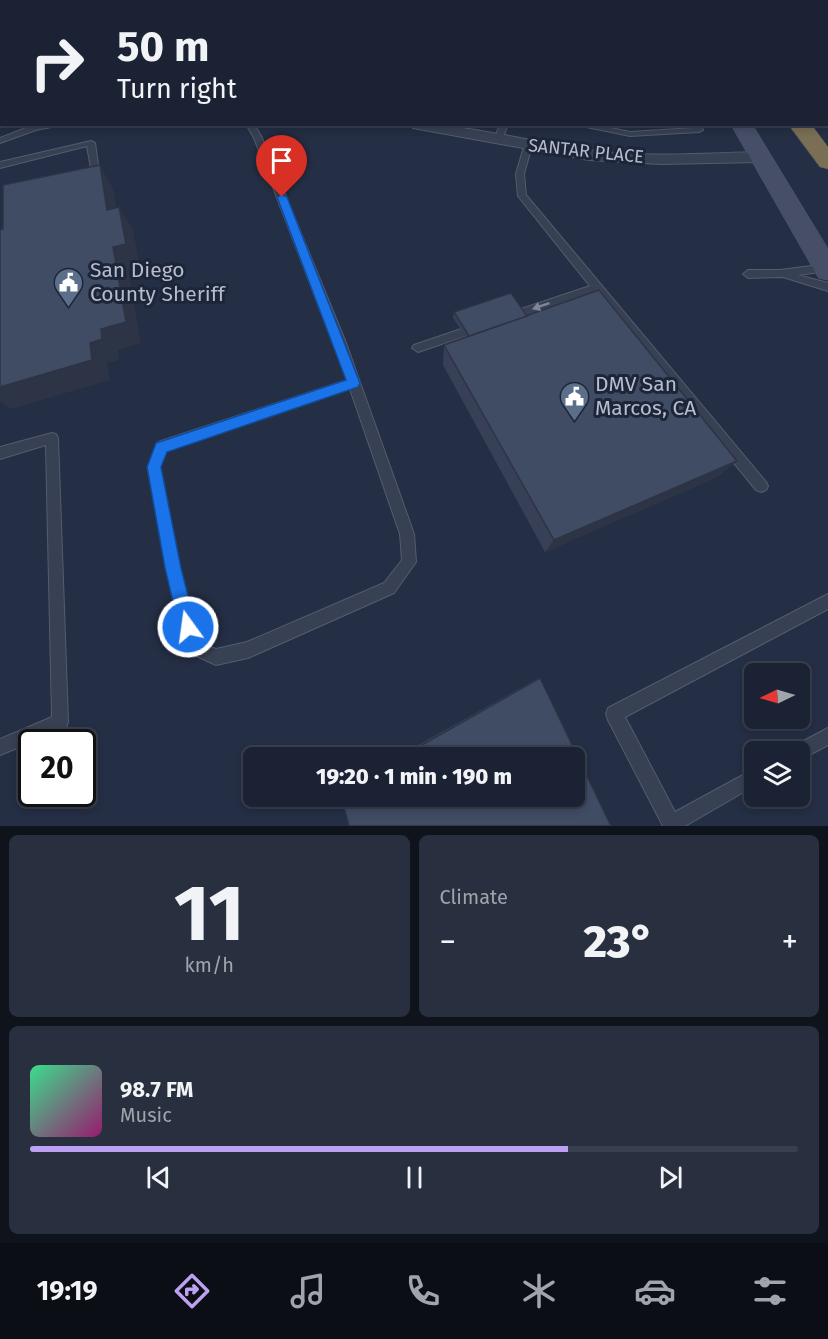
<!DOCTYPE html>
<html lang="en">
<head>
<meta charset="utf-8">
<style>
	body { margin:0; font-family:"Fira Sans",sans-serif; background:#282f3f; color:#f1f3f6; height:100vh; display:flex; flex-direction:column; font-size:22px; white-space:nowrap }
	* { box-sizing:border-box; margin:0 }
	p { font-size:20px; color:#a0a4ac }
	.icon { flex:none; width:33px; height:33px; fill:none; stroke:currentColor; stroke-width:2; stroke-linecap:round; stroke-linejoin:round }
	.map { position:relative; height:826px; overflow:hidden }
	.details { display:flex; flex-direction:column; gap:9px; padding:9px; background:#0f131c; flex:1 }
	.details>* { flex:none }
	.top-card { position:absolute; left:0px; top:0px; width:828px; height:126px; box-shadow:0 3px 9px #0003,0 0 0 2px #393f4e; background:#1b2233; color:#f1f3f6; overflow:hidden }
	.needle { width:39px; rotate:265deg }
	.buttons { position:absolute; left:744px; top:663px; display:grid; gap:12px }
	.buttons a { display:grid; place-items:center; width:66px; height:66px; border-radius:9px; background:#1b2233; box-shadow:0 3px 9px #0003,0 0 0 2px #393f4e; font-size:30px }
	.speed { position:absolute; left:18px; top:729px; display:flex; gap:12px; font-size:30px; font-weight:700; text-align:center }
	.speed>* { display:grid; place-content:center; width:78px; height:78px; border-radius:50%; background:#1b2233; box-shadow:0 3px 9px #0003,0 0 0 2px #393f4e; line-height:1 }
	.speed .limit { border:3px solid #111; border-radius:9px; background:#fff; color:#111 }
	.pin { position:absolute; display:grid; place-items:center; width:51px; height:51px; color:#fff; margin:-62px -26px; border-radius:50% 50% 50% 0; rotate:-45deg; box-shadow:0 0 6px #0007 }
	.pin .icon { rotate:45deg }
	.me { position:absolute; width:66px; margin:-33px; rotate:346deg; stroke-linejoin:round; filter:drop-shadow(0 0 4px #0008) }
	.turn { display:flex; align-items:center; gap:21px; height:126px; padding:0 18px; font-size:27px }
	.turn .icon { width:78px; height:78px; stroke-width:2.5 }
	.turn b { display:block; font-size:42px; line-height:51px }
	.big { font-size:45px; font-weight:800; line-height:1.1 }
	.details .widget { flex:1; display:flex; flex-direction:column; justify-content:center; gap:9px; min-width:0; padding:0 21px; border-radius:9px; background:#282f3f }
	.details .dial { align-items:center; gap:0 }
	.dial b { font-size:78px; line-height:1 }
	.song { display:flex; align-items:center; gap:18px }
	.cover { width:72px; height:72px; border-radius:9px; background:linear-gradient(135deg,hsl(150 70% 55%),hsl(320 70% 35%)) }
	.played { height:6px; border-radius:3px; background:linear-gradient(90deg,#bca0f2 70%,#393f4e 70%) }
	.keys { display:flex; justify-content:space-around; direction:ltr }
	.heat { display:flex; justify-content:space-between; align-items:center; font-size:33px; direction:ltr }
	.details .tiles { flex:1; display:grid; gap:9px; grid-template-columns:1fr 1fr }
	.widget:last-child { grid-column:span 2 }
	.trip { position:absolute; left:243px; top:747px; width:342px; height:60px; border-radius:9px; background:#1b2233; box-shadow:0 3px 9px #0003,0 0 0 2px #393f4e; font-weight:800; line-height:60px; text-align:center }
	.tabs { display:flex; height:96px; justify-content:space-around; align-items:center; background:#0b0e14; color:#a0a4ac }
	.tabs .icon { width:42px; height:42px }
	.tabs .current { color:#bca0f2 }
	.tabs b { font-size:27px; color:#f1f3f6 }
	.map>svg:first-child { display:block }
	.lines { fill:none; stroke-linecap:round; stroke-linejoin:round }
	.lane-casing { stroke:#545c6e; stroke-width:2 }
	.street-casing { stroke:#545c6e; stroke-width:2 }
	.secondary-casing { stroke:#545c6e; stroke-width:1 }
	.highway-casing { stroke:#40495b; stroke-width:1 }
	.path { stroke:#445b61; stroke-width:2; stroke-dasharray:3 3; stroke-linecap:butt }
	.lane { fill:#384153; fill-rule:evenodd }
	.street { fill:#384153; fill-rule:evenodd }
	.secondary { fill:#464f67; fill-rule:evenodd }
	.highway { fill:#7a6f55; fill-rule:evenodd }
	.wall { fill:#374056 }
	.shaded-wall { fill:#2d3446 }
	.building { fill:#404b64; stroke:#2d3446; stroke-width:1.5 }
	.oneway { fill:#7d8596 }
	.route { fill:#1a73e8; stroke:#114b97; stroke-width:1.5 }
	.labels { text-anchor:middle; dominant-baseline:central; stroke-width:6; stroke-linejoin:round; paint-order:stroke }
	.far-street-label { font-size:18px; fill:#b6bccd; stroke:#1d2639 }
	.poi-label { font-size:21px; fill:#b6bccd; stroke:#1d2639; text-anchor:start }
</style>
</head>
<body>
<div class="map">
<svg width="828" height="826" viewBox="0 0 828 826">
	<rect width="100%" height="100%" fill="#242e44"/>
	<g class="lines">
		<defs>
			<g id="lane">
				<path d="M54,0H61L52,2Z"/>
				<path d="M258,0H265L257,2Z"/>
				<path d="M304,0H311L303,2Z"/>
				<path d="M446,0L460,2H448Z"/>
				<path d="M518,0H524L517,2Z"/>
				<path d="M613,0H619L612,2Z"/>
				<path d="M2,25V30H0V26Z"/>
				<path d="M42,124H67L36,130L0,143V138L31,126Z"/>
				<path d="M246,124H254L262,138L346,343L414,534L416,562L394,593L248,658L216,665L192,654L180,627L166,569L148,467L157,443L161,441L347,380L254,138ZM350,389L400,534L402,560L384,583L247,642L216,649L202,644C179,588 172,526 160,467L166,451Z"/>
				<path d="M500,124H508L502,140L498,142L494,140Z"/>
				<path d="M572,124H592L630,132L694,128L692,124H700L703,130L699,132L630,136Z"/>
				<path d="M91,141L95,143L99,172L84,176L80,173L91,168L87,146L0,168V162Z"/>
				<path d="M525,143L532,145L524,174L526,195L766,482L768,486L766,490L761,492L756,490L595,292L514,320H506L505,317L506,314L590,286L518,196L516,174Z"/>
				<path d="M827,264L828,271L798,275L828,283V291L783,277L748,278L743,274L748,270H780Z"/>
				<path d="M476,324L480,325L481,328L480,331L418,352L412,348L414,345Z"/>
				<path d="M52,433L56,434L58,438L68,722L66,728L0,755V739L52,717L46,445L0,459V447Z"/>
				<path d="M828,594V609L625,717L675,812L754,769V786L685,826H663L608,720L606,714L608,708Z"/>
				<path d="M828,728V745L800,760V752H792L794,746Z"/>
			</g>
			<path id="street" d="M406,124C467,124 526,141 587,150C644,158 704,153 761,152L769,157L761,162L661,164L589,160L413,128Z"/>
			<g id="secondary">
				<path d="M651,0H668L669,2H652Z"/>
				<path d="M784,0H801L802,2H785Z"/>
				<rect x="826" y="16" width="2" height="11"/>
				<path d="M731,124H752L828,249V280L819,278Z"/>
			</g>
			<g id="highway">
				<path d="M693,0H711L712,2H695Z"/>
				<path d="M728,0H746L747,2H730Z"/>
				<rect x="826" y="98" width="2" height="14"/>
				<path d="M788,124H811L828,147V169L820,167Z"/>
			</g>
		</defs>
		<use href="#lane" class="lane-casing"/>
		<use href="#street" class="street-casing"/>
		<use href="#secondary" class="secondary-casing"/>
		<use href="#highway" class="highway-casing"/>
		<path class="path" d="M129,2L132,0"/>
		<use href="#lane" class="lane"/>
		<use href="#street" class="street"/>
		<use href="#secondary" class="secondary"/>
		<use href="#highway" class="highway"/>
	</g>
	<g class="wall">
		<path d="M0,0L2,2V17H0Z"/>
		<path d="M133,0H240V2H131Z"/>
		<path d="M554,0H604L603,2L554,1Z"/>
		<path d="M454,312L527,316L737,461L717,477L545,552L443,365L444,345L466,337L453,318Z"/>
		<path d="M540,678L574,758H395L531,682Z"/>
	</g>
	<g class="shaded-wall">
		<path d="M0,0H38L35,2H2V10L0,8Z"/>
		<rect x="213" y="0" width="27" height="2"/>
		<path d="M352,0H372L371,2H350Z"/>
		<path d="M415,0H424V2H414Z"/>
		<path d="M100,165L113,189L121,233L107,210Z"/>
		<path d="M119,207L133,230L140,267L128,270L141,343L118,350L119,360L107,363L110,380L11,409L0,401V383L90,343L101,329Z"/>
		<path d="M737,461L717,477L545,552L554,540Z"/>
	</g>
	<g class="building">
		<path d="M133,0H195L193,2H131Z"/>
		<path d="M311,0H352L350,2H309Z"/>
		<path d="M373,0H415L414,2H371Z"/>
		<path d="M563,0H603L602,2H562Z"/>
		<path d="M100,165L107,210L119,207L126,244L113,247L126,322L101,329L102,339L90,343L92,360L0,387V230L3,229V185Z"/>
		<path d="M599,290L737,461L554,540L444,345Z"/>
		<path d="M511,293L527,316L469,336L454,312Z"/>
		<path d="M540,678L611,826H349L341,796H574V758H399Z"/>
	</g>
	<defs><path id="oneway-solid" d="M-6-.8H1V-3.2L6.5 0L1 3.2V.8H-6Z" transform="scale(1.5)"/></defs>
	<use class="oneway" href="#oneway-solid" transform="translate(541 306) rotate(161)"/>
	<path class="route" d="M282,194L287,197L360,383L358,387L167,452L161,467L181,568L196,627L194,633L188,635L181,633L179,627L165,568L147,467L156,443L346,380L277,197Z"/>
	<defs>
		<symbol id="civic-pin" viewBox="-11 -11 22 30"><path d="M0 17L-7.5 6A9.5 9.5 0 1 1 7.5 6Z" fill="#5c6f8a" stroke="#1d2639"/><path d="M-.6-6.5H3V-4.5H.6V-3L4-1V1h2V6H-6V1h2V-1L-.6-3ZM-1.2 2.5V6h2.4V2.5Z" fill="#fff"/></symbol>
	</defs>
	<g fill-rule="evenodd">
		<use href="#civic-pin" x="52" y="266" width="33" height="45"/>
		<use href="#civic-pin" x="558" y="380" width="33" height="45"/>
	</g>
	<g class="labels">
		<g class="far-street-label">
			<text transform="translate(586 151) rotate(6)">SANTAR PLACE</text>
		</g>
		<g class="poi-label">
			<text x="90" y="270">San Diego<tspan x="90" dy="24">County Sheriff</tspan></text>
			<text x="595" y="384">DMV San<tspan x="595" dy="24">Marcos, CA</tspan></text>
		</g>
	</g>
</svg>
<div class="buttons">
<a><svg class="needle" viewBox="-14 -14 28 28"><path d="M0-13l5 13h-10z" fill="#e53935"/><path d="M0 13l5-13h-10z" fill="#a0a4ac"/></svg></a>
<a><svg class="icon" aria-label="layers" viewBox="0 0 24 24"><path d="M12 4l9 5-9 5-9-5zM3 14l9 5 9-5"/></svg></a>
</div>
<div class="speed"><div class="limit">20</div></div>
<div class="pin" style="left:282px;top:197px;background:#d93025"><svg class="icon" aria-label="arrive" viewBox="0 0 24 24"><path d="M6 21V4h12l-3 4 3 4H6"/></svg></div>
<svg class="me" style="left:188px;top:627px" viewBox="-20 -20 40 40"><circle r="17" fill="#1a73e8" stroke="#fff" stroke-width="3"/><path d="M0-11L8 9 0 5-8 9z" fill="#fff"/></svg>
<div class="trip">19:20 · 1 min · 190 m</div>
<div class="top-card">
<div class="turn"><svg class="icon" aria-label="right" viewBox="0 0 24 24"><path d="M7 20v-9h11M14 6l5 5-5 5"/></svg><div><b>50 m</b>Turn right</div></div>
</div>
</div>
<section class="details">
<div class="tiles">
<div class="widget dial"><b>11</b><p>km/h</p></div>
<div class="widget"><p>Climate</p>
<div class="heat"><a>−</a><b class="big">23°</b><a>+</a></div>
</div>
<div class="widget">
<div class="song"><i class="cover"></i><div><b>98.7 FM</b><p>Music</p></div></div>
<div class="played"></div>
<div class="keys"><svg class="icon" aria-label="previous" viewBox="0 0 24 24"><path d="M18 5L8 12l10 7zM5 5v14"/></svg><svg class="icon" aria-label="pause" viewBox="0 0 24 24"><path d="M8 5v14M16 5v14"/></svg><svg class="icon" aria-label="next" viewBox="0 0 24 24"><path d="M6 5l10 7-10 7zM19 5v14"/></svg></div>
</div>
</div>
</section>
<nav class="tabs">
<b>19:19</b>
<svg class="icon current" aria-label="directions" viewBox="0 0 24 24"><path d="M12 3l9 9-9 9-9-9zM9 14v-3h6M13 9l2 2-2 2"/></svg>
<svg class="icon" aria-label="music" viewBox="0 0 24 24"><path d="M9 18V5l10-2v13"/><circle cx="6" cy="18" r="3"/><circle cx="16" cy="16" r="3"/></svg>
<svg class="icon" aria-label="phone" viewBox="0 0 24 24"><path d="M5 4h4l2 5-3 2q2 4 5 5l2-3 5 2v4C11 20 4 13 5 4z"/></svg>
<svg class="icon" aria-label="climate" viewBox="0 0 24 24"><path d="M12 3v18M4 7l16 10M4 17L20 7"/></svg>
<svg class="icon" aria-label="car" viewBox="0 0 24 24"><path d="M5 17H2v-5l4-1 3-4h7l3 4 3 1v5h-3M9 17h6M6 11h13"/><circle cx="7" cy="17" r="2"/><circle cx="17" cy="17" r="2"/></svg>
<svg class="icon" aria-label="filters" viewBox="0 0 24 24"><path d="M4 7h16M4 17h16"/><circle cx="9" cy="7" r="2"/><circle cx="15" cy="17" r="2"/></svg>
</nav>
</body>
</html>
